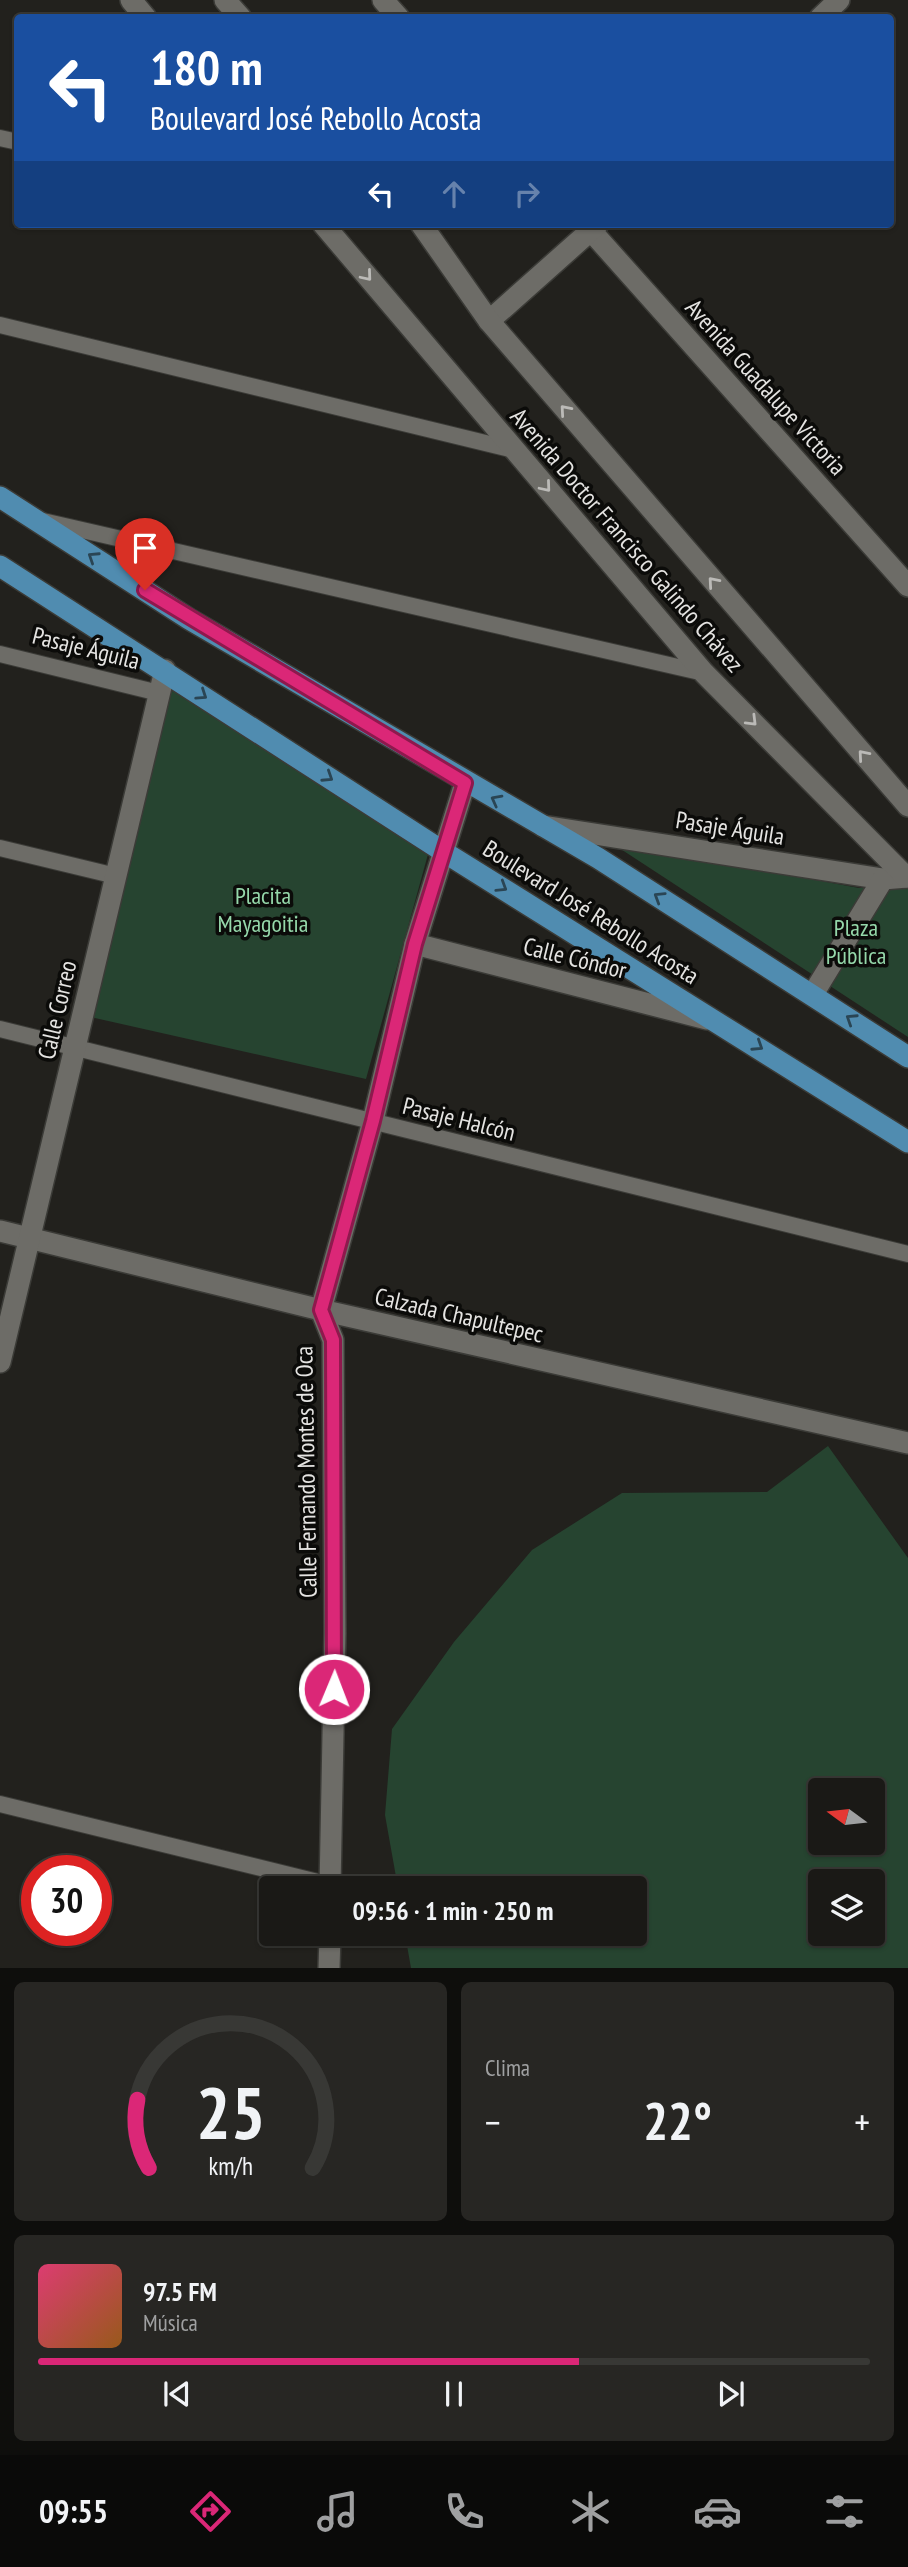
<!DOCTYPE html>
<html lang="es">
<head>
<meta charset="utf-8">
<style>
	body { margin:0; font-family:"PT Sans Narrow",sans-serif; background:#272623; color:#f1f3f6; height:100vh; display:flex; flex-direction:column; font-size:26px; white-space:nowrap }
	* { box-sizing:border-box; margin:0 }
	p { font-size:23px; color:#9fa0a1 }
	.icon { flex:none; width:38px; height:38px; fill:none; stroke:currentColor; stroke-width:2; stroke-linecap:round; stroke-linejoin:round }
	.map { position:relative; height:1968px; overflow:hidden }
	.details { display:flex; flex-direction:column; gap:14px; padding:14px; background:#0e0e0c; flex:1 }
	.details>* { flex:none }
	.top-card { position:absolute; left:14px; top:14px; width:880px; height:214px; border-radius:7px; box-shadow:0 2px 5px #0004,0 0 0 2px #383835; background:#1a4fa0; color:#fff; overflow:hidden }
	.needle { width:46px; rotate:285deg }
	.controls { position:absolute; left:808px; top:1778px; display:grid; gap:14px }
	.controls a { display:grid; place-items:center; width:77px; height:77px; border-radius:7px; background:#1a1916; box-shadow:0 2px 5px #0004,0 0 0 2px #383835; font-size:35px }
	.speed { position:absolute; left:21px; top:1855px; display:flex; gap:14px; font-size:35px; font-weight:700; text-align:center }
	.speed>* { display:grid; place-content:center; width:91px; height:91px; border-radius:50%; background:#1a1916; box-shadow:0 2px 5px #0004,0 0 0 2px #383835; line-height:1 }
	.speed .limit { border:10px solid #d22; background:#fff; color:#111 }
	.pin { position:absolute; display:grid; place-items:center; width:60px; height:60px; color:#fff; margin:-72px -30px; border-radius:50% 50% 50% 0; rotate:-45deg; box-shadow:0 0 7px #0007 }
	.pin .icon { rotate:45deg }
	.me { position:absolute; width:77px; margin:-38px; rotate:1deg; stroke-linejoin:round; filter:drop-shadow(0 0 5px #0008) }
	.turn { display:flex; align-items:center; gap:24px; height:147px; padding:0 21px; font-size:32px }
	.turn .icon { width:91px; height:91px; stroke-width:2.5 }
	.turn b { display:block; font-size:49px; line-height:60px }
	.lanes { display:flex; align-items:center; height:66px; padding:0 21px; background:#0003; justify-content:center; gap:35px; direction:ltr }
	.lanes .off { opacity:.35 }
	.big { font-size:52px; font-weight:600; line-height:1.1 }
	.details .tile { flex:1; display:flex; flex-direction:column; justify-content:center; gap:10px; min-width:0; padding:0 24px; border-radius:10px; background:#272623 }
	.details .dial { align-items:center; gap:0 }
	.dial svg { height:182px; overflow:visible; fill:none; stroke:#383835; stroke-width:7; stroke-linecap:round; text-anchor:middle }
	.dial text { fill:#f1f3f6; stroke:none }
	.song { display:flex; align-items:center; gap:21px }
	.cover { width:84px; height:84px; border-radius:10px; background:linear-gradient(135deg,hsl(340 70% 55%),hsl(30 70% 35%)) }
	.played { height:7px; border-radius:4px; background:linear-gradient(90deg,#db2777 65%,#383835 65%) }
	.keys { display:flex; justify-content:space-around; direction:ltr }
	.heat { display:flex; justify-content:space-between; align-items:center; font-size:38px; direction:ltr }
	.details .tiles { flex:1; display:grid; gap:14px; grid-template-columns:1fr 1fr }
	.tile:last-child { grid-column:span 2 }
	.trip { position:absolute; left:259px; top:1876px; width:388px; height:70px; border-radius:7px; background:#1a1916; box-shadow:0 2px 5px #0004,0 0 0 2px #383835; font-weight:600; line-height:70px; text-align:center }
	.dock { display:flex; height:112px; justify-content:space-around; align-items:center; background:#0a0a09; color:#9fa0a1 }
	.dock .icon { width:49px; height:49px }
	.dock .selected { color:#db2777 }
	.dock b { font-size:32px; color:#f1f3f6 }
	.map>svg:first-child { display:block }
	.green { fill:#264430; fill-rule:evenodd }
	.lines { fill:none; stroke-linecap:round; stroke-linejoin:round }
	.lane-casing { stroke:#3b3b37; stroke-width:18 }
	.street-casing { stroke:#3b3b37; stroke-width:24 }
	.secondary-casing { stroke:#3b3b37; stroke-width:24 }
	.primary-casing { stroke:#3b3b37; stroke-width:24 }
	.lane { stroke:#6d6c67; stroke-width:16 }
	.street { stroke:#6d6c67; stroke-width:21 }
	.secondary { stroke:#6d6c67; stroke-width:21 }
	.primary { stroke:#508cb0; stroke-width:21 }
	.oneway { stroke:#bbbab7 }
	.oneway2 { stroke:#2a4554 }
	.route-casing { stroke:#8e194d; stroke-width:18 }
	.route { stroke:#db2777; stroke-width:12 }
	.labels { text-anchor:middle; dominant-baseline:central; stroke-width:7; stroke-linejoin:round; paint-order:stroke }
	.street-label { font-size:24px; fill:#e5e4e2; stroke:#0b0b09 }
	.park-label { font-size:24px; fill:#95d8aa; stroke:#0b0b09 }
</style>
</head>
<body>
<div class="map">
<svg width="908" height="1969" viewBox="0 0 908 1969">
	<rect width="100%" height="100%" fill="#22211d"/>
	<g class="green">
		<path d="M171,679L430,847L366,1079L86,1016Z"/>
		<path d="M610,842L859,888L908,885V1037Z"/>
		<path d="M828,1446L908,1558V1968H411L405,1934H635V1888H398L385,1815L392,1729L454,1642L532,1550L622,1493L767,1492ZM821,1790H873V1843H821ZM821,1881H873V1934H821Z"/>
	</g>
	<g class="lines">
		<defs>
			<g id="lane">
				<path d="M0,138L18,142"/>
				<path d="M0,325L514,450"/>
				<path d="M43,521L704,673"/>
				<path d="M0,654L159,693"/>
				<path d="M0,848L116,876"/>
				<path d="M0,1029L908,1254"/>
				<path d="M0,1804L330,1885"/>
			</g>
			<g id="street">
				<path d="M383,0L399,18"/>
				<path d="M820,18L839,0"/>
				<path d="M585,224L908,586"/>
				<path d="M489,321L598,224"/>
				<path d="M543,826L883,879L908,877"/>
				<path d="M415,944L707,1019"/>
				<path d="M813,994L883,879"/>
				<path d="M0,1231L321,1310L908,1443"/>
				<path d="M0,1362L165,670"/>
				<path d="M330,1888L335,1633L333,1340L321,1310L373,1121L415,944L465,783"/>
				<path d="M329,1969L330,1934"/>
			</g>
			<g id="secondary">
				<path d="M131,0L146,18"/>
				<path d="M225,0L241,18"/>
				<path d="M323,224L704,673L906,877"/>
				<path d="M421,224L489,321L908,806"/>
			</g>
			<g id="primary">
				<path d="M0,497L189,619L598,858L908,1057"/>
				<path d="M0,566L444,852L908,1142"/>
			</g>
		</defs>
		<use href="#lane" class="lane-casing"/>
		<use href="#street" class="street-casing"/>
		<use href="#secondary" class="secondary-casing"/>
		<use href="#primary" class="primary-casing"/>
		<use href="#lane" class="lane"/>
		<use href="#street" class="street"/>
		<use href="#secondary" class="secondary"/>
		<use href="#primary" class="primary"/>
	</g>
	<defs><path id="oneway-chevron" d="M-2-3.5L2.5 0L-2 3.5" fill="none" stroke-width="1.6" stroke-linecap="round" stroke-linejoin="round" transform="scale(1.75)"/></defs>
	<g class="oneway">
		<use href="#oneway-chevron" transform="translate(367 276) rotate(50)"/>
		<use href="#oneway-chevron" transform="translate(565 410) rotate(-131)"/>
		<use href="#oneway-chevron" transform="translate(546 487) rotate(50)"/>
		<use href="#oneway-chevron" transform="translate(713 582) rotate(-131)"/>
		<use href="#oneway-chevron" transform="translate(752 721) rotate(45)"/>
		<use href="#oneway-chevron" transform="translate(863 755) rotate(-131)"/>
	</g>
	<g class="oneway2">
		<use href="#oneway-chevron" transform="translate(93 557) rotate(-147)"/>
		<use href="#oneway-chevron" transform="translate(202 695) rotate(34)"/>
		<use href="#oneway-chevron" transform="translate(328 777) rotate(33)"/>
		<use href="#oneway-chevron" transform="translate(496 800) rotate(-152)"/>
		<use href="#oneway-chevron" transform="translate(502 887) rotate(32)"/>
		<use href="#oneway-chevron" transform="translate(659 897) rotate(-148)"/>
		<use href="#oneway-chevron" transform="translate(851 1019) rotate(-147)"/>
		<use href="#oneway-chevron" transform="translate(758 1046) rotate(33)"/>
	</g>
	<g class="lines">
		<defs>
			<path id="route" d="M145,590L465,783L415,944L373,1121L321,1310L333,1340L334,1689"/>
		</defs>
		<use href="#route" class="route-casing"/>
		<use href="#route" class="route"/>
	</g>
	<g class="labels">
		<g class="street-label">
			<text transform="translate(766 387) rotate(48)">Avenida Guadalupe Victoria</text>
			<text transform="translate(627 540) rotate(49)">Avenida Doctor Francisco Galindo Chávez</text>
			<text transform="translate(86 648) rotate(14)">Pasaje Águila</text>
			<text transform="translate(730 828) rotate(9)">Pasaje Águila</text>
			<text transform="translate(591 912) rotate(32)">Boulevard José Rebollo Acosta</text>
			<text transform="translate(575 958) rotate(14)">Calle Cóndor</text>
			<text transform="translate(57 1010) rotate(-77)">Calle Correo</text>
			<text transform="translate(459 1119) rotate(14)">Pasaje Halcón</text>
			<text transform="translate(459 1315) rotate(13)">Calzada Chapultepec</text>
			<text transform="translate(306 1472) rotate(-91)">Calle Fernando Montes de Oca</text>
		</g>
		<g class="park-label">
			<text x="263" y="895">Placita<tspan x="263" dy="28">Mayagoitia</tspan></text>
			<text x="856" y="927">Plaza<tspan x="856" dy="28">Pública</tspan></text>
		</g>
	</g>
</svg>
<div class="controls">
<a><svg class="needle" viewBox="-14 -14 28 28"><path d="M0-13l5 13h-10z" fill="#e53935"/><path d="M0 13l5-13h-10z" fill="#9fa0a1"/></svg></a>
<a><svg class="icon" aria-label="layers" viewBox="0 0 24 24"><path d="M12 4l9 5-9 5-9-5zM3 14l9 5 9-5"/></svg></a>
</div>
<div class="speed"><div class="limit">30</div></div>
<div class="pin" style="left:145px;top:590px;background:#d93025"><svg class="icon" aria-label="arrive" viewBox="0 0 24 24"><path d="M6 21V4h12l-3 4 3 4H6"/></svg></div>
<svg class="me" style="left:334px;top:1689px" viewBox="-20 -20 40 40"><circle r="17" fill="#db2777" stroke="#fff" stroke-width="3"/><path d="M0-11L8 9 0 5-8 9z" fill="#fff"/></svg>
<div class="trip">09:56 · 1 min · 250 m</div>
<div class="top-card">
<div class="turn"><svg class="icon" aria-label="left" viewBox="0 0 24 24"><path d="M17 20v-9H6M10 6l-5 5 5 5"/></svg><div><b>180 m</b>Boulevard José Rebollo Acosta</div></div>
<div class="lanes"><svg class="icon" aria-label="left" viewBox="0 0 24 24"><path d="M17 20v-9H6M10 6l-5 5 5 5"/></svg><svg class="icon off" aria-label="ahead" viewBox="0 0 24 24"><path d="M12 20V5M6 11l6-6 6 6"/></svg><svg class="icon off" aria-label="right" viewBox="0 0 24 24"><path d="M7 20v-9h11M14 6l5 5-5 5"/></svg></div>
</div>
</div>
<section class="details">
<div class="tiles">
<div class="tile dial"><svg viewBox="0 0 100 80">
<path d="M14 69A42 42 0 1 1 86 69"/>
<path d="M14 69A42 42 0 0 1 9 39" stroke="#db2777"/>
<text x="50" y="56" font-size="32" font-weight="700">25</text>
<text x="50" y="72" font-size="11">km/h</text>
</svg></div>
<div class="tile"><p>Clima</p>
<div class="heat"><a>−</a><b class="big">22°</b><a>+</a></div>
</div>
<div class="tile">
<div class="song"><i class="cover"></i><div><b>97.5 FM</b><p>Música</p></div></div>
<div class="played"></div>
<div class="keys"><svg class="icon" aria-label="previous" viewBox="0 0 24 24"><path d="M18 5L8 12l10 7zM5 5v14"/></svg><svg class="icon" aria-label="pause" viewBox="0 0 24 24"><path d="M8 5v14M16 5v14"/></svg><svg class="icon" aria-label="next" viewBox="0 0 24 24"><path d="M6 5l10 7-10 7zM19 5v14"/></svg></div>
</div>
</div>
</section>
<nav class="dock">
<b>09:55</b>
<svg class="icon selected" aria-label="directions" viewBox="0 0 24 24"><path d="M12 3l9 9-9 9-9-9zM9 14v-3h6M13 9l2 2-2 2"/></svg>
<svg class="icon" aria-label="music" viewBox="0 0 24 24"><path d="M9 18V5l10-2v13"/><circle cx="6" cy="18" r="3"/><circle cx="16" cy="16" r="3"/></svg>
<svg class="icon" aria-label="phone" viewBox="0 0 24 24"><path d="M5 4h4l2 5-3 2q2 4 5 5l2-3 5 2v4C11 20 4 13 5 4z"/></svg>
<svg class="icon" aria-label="climate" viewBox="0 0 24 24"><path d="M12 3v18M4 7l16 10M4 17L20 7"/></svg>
<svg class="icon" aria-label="car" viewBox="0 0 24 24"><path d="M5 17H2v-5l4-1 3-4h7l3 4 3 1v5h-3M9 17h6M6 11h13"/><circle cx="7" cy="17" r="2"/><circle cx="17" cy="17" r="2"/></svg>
<svg class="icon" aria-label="filters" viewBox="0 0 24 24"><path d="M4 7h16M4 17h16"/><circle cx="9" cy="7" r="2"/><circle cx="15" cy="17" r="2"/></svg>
</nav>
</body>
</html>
